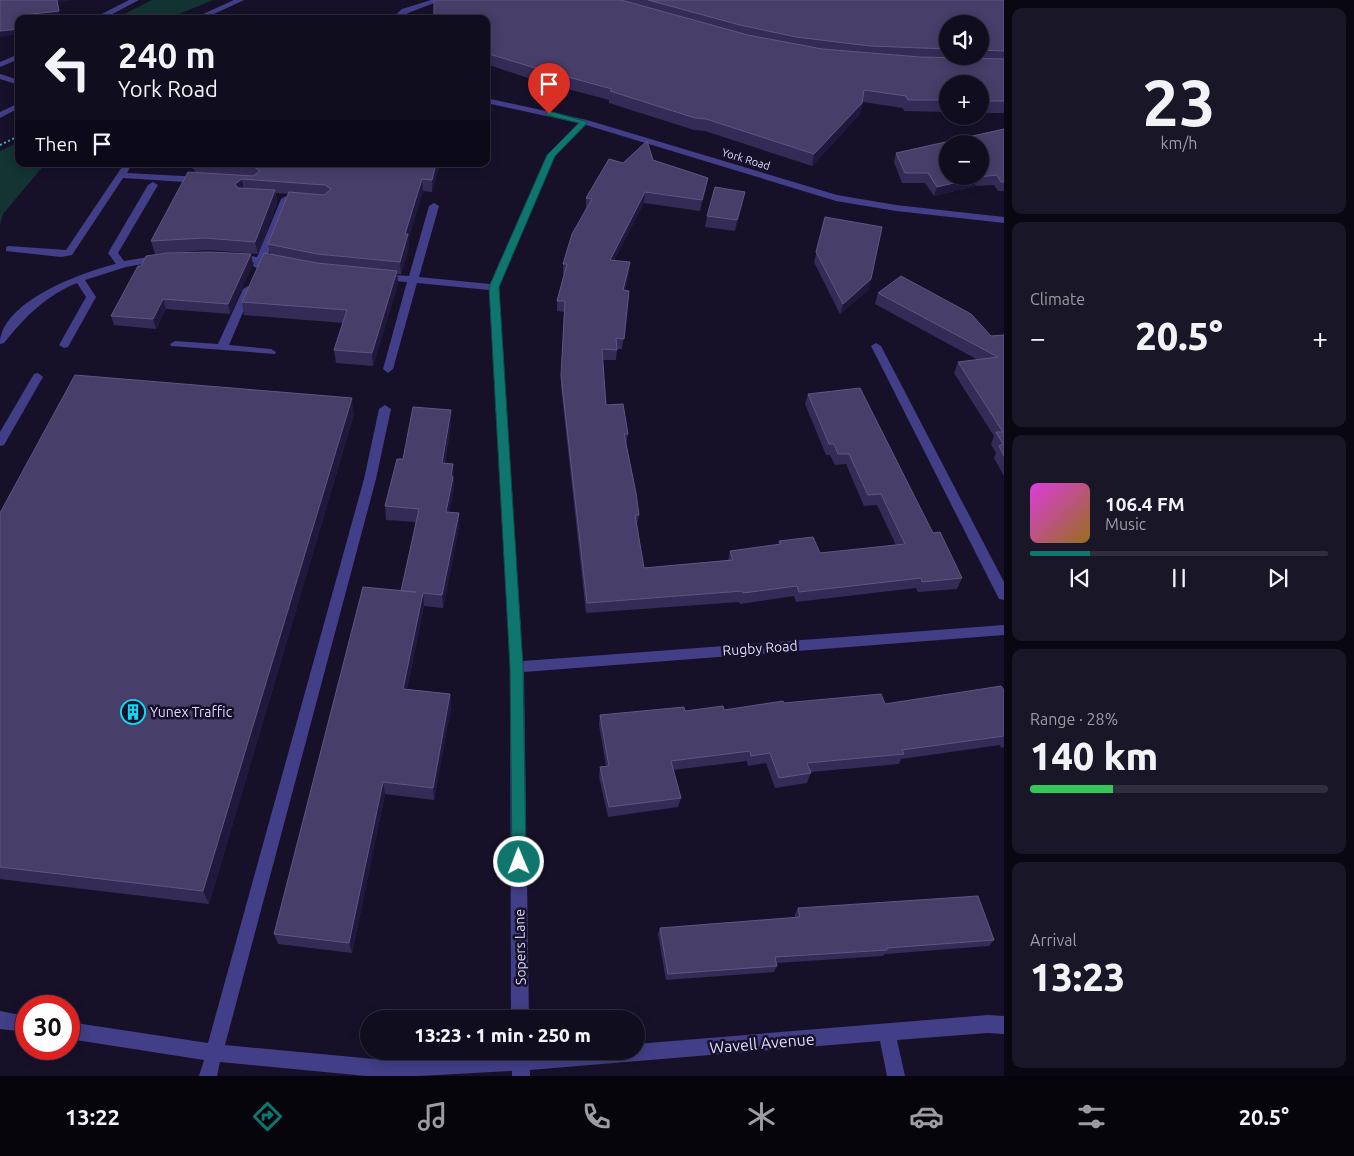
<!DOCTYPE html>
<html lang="en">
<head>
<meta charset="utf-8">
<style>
	body { margin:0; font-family:Ubuntu,sans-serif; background:#191628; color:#f1f3f6; height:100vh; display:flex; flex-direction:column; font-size:19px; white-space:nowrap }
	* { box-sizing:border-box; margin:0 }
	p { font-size:16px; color:#9c9ca4 }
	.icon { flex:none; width:28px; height:28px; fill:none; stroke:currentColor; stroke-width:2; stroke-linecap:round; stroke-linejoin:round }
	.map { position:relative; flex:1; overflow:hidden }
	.drawer { display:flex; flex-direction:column; gap:8px; padding:8px; background:#090711; width:350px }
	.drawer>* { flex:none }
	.hud { position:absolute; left:15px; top:15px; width:475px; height:152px; border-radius:10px; box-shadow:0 2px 12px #0003,0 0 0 1px #302d3d; background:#100d1f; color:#f1f3f6; overflow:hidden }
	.controls { position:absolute; left:939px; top:15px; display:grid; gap:10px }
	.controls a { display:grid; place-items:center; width:50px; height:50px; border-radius:50%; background:#100d1f; box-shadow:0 2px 12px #0003,0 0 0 1px #302d3d; font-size:25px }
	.speed { position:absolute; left:15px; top:995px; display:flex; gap:10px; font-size:25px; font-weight:700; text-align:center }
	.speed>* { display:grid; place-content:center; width:65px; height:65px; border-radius:50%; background:#100d1f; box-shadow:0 2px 12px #0003,0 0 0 1px #302d3d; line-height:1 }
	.speed .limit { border:8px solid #d22; background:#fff; color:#111 }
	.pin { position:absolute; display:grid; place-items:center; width:42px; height:42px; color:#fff; margin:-51px -21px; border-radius:50% 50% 50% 0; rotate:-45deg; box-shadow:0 0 5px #0007 }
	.pin .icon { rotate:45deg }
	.me { position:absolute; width:55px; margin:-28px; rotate:359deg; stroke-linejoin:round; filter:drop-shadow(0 0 4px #0008) }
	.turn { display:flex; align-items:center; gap:18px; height:105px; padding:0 20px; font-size:22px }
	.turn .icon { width:65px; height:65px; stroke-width:2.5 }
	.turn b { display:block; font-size:35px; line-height:42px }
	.then { display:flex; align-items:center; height:48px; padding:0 20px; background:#0003; gap:10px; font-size:19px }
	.big { font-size:38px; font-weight:800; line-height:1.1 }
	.drawer .widget { flex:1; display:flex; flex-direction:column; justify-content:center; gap:8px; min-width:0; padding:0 18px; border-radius:10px; background:#191628 }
	.drawer .dial { align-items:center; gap:0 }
	.dial b { font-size:65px; line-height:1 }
	.song { display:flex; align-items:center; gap:15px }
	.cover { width:60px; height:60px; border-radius:8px; background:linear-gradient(135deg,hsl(300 70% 55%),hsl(40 70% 35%)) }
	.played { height:5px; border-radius:2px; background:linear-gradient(90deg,#0f766e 20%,#302d3d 20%) }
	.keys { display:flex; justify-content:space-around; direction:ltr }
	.heat { display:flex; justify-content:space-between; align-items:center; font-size:28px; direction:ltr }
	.charge { height:8px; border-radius:4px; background:linear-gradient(90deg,#34c759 28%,#302d3d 0) }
	.trip { position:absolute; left:360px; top:1010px; width:285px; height:50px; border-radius:25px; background:#100d1f; box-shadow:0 2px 12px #0003,0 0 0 1px #302d3d; font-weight:800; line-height:50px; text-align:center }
	.dock { display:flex; height:80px; justify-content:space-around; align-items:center; background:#06050c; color:#9c9ca4 }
	.dock .icon { width:35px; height:35px }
	.dock .selected { color:#0f766e }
	.dock b { font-size:22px; color:#f1f3f6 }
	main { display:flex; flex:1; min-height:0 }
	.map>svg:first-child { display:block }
	.green { fill:#143333 }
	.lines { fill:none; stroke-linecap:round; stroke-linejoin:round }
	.path { stroke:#34b8b3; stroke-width:2; stroke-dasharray:2 2.5; stroke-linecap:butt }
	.minor { fill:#423e87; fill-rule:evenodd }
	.wall { fill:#352b57; fill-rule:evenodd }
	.shaded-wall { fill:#21193d }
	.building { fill:#473e69; stroke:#5f5780; fill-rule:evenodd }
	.route { fill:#0f766e; stroke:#0a4d48 }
	.labels { text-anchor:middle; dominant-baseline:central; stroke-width:5; stroke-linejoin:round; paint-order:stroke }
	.far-street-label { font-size:11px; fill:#dfdbfe; stroke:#161129 }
	.street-label { font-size:14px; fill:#dfdbfe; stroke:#161129 }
	.poi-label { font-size:14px; fill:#dfdbfe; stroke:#161129; text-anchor:start }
	.near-street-label { font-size:16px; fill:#dfdbfe; stroke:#161129 }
</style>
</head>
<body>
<main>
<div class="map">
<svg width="1004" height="1076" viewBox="0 0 1004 1076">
	<rect width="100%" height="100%" fill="#161129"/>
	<g class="green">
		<path d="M152,0H213L167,19H114Z"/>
		<path d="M19,142V164H45L3,214L0,225V151Z"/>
	</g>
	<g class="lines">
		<path class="path" d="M0,145L19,136"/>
		<g class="minor">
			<path d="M129,0H139L103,19H92Z"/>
			<path d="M234,0H244L203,19H192Z"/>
			<path d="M431,0H442L408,13L400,19H391L402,9Z"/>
			<path d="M19,54V59L0,67V62Z"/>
			<path d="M0,74L19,80V85L0,79Z"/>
			<path d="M486,98L587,120L837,195L896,205L1004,217V223L896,211L836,201L586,125L555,156L499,287L523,661L1004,625V635L524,672L529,1019H511L510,667L489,290L417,283L393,369L388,373L383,369L407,282L382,280L377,277L382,274L409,276L429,206L434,203L439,206L419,277L490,284L547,155L578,123L486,103Z"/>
			<path d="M19,103V108L0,118V112Z"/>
			<path d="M124,164H132L127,173L200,177L205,180L200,183L123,178L72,255L61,257L6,251V247L9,246L66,250Z"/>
			<path d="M153,182L158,185L118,253L124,261L161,255L166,258L164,260L126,267L85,280L96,297L68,347L64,348L59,345L86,297L77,283C45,296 25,317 4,343L0,344C0,302 82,272 116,264L108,253L148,185Z"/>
			<path d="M286,196L291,199L266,259L280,261V265L264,264L262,268L258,269L253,266L254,263L233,259L231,257L236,254L257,257L281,199Z"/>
			<path d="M248,286L253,289L229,345L271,349L276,352L275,354L171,346L170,344L175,341L218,344L243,289Z"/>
			<path d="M876,343L881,346L1004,582V600L999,599L997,595L871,346Z"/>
			<path d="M38,373L43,377L4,445L0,446V432L34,374Z"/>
			<path d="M385,405L391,409L376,479L225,1045L385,1060L512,1054V1051H636V1044L988,1015L1004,1016V1034L988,1033L897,1040L905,1076H887L880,1041L530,1070V1076H512V1071L419,1076H366L220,1062L217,1076H199L204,1060L69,1039V1022L208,1043L364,479L379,409Z"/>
			<path d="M0,1011L26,1016V1032L0,1029Z"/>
		</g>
	</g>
	<g class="wall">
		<path d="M434,0H1004V113H980V84H948V112L904,111L903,108L863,102L859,115L812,166L705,131L694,130L609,103V100L534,80L486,64V19ZM948,24H980V56H948Z"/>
		<path d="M1004,129V191H998L994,185L975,186L934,196L925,183H902L894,162L896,153Z"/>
		<path d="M653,160L706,189L700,211L644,203L614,260L629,273L625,290L629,291L622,349H617L616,360H602L606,405L628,434L626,445L639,515L637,525L644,568L728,560L730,551L778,545L779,541L820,553L896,545L877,505L864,506L846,464L835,465L830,455H826L805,404L808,394L933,533L962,578L957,589L918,592L916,588L796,602L794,596L740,604L739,602L586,613L561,387L564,312L557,311V301L564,274H563V264L586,208V198L623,163Z"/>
		<path d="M181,164H440L432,192L423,191L409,237V247L401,274H397L398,284L373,366L336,363L334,350L343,323L244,315L242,302L270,254L268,244L288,194L276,193L277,203L258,254L208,250L155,254L151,241L195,172L194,169Z"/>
		<path d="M743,203L735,231L705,227L707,216Z"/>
		<path d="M825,217L869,289L840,314L814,262Z"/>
		<path d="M253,264L230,314L166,309L156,329L114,325L111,316Z"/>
		<path d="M878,293L991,336L1004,335V476L994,458L996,453L991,444L994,436L954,373L958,362L978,360L875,304Z"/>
		<path d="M354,414L209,904L0,879V513Z"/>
		<path d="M451,423L445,463L453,464L454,490L449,512L459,527L443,608L424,606L407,689L450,694L451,707L434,800L385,794L352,953L278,944L274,934L401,591L416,522L386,520L385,506L403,459Z"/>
		<path d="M1004,690V747L1001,748L1000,745L901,759L899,764L811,772L807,783L775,788L766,763L748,766L747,761L673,770L681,798L678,807L608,817L599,777L600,767L606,766L599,725L600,715L685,711L724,710L784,703L885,704Z"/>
		<path d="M798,908L994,940L989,946L885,954L883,956L777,963V966L774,972L666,980L658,934L660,928L795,918V914Z"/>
	</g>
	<g class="shaded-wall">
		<path d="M57,0H74L58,2L60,16L38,19H23V15Z"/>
		<path d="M19,29V34L0,37V31Z"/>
		<path d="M862,103L859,115L812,166L814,154Z"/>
		<path d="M436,164H440L432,192V180Z"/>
		<path d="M979,177L975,186L934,196L937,187Z"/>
		<path d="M708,178L706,189L700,211L702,200Z"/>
		<path d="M242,179L244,191L237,196L235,184Z"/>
		<path d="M422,179L423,191L409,237V247L401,274L400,262L405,234Z"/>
		<path d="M275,190L277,203L258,254L255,242Z"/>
		<path d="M645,192L644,203L609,271L610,260Z"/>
		<path d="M745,192L743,203L735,231L737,220Z"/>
		<path d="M251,254L253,264L230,314L228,304Z"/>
		<path d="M630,262L629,273L622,301L623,290Z"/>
		<path d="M397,271L398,284L373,366L372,353Z"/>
		<path d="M871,279L869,289L840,314L843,304Z"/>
		<path d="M163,299L166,309L156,329L153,319Z"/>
		<path d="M352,398L354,414L209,904L203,891Z"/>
		<path d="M451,410V423L442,476V463Z"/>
		<path d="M453,464L454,490L446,525V512Z"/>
		<path d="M459,513V527L443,608L442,595Z"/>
		<path d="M423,593L424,606L404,702L403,689Z"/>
		<path d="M450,694L451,707L434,800L433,788Z"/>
		<path d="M383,782L385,794L352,953L349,943Z"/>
	</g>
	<g class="building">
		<path d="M0,0H57L59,11L23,15V19H19V29L0,31Z"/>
		<path d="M434,0H621L748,35L822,49L920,57L1004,59V101H980V84H948V100H908L906,96L864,90L862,103L814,154L706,119L695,118L610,91L612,89L535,68L486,53V19H434Z"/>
		<path d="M648,0H1004V51L980,50V24H948V49L870,46L796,37L740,25Z"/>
		<path d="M1004,129V182H1001L997,175L979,177L937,187L928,173H905L896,153ZM948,144H980V176H948Z"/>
		<path d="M647,141L653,160L708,178L702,200L645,192L610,260L630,262L623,290L629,291L624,339L616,338L617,350L602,349L606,405L623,404L628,434H624L636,493L639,515H635L644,568L733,560L730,551L781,544L779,541L813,537L820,553L905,544L881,494L868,495L849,454H838L834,444H829L808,394L860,388L933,533L940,532L962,578L922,582L921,578L799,592L797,586L743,593L742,591L587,603L561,376L565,301H557L567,264H563L572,234L592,199L586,198L609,159L623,163Z"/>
		<path d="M213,164H436L432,180L422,179L405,234H408L400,262L317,254L268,244L289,192L324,195L331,189L325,185L242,179L235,184L238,188L275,190L255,242L205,238L151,241L188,172L253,176L260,171L253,166Z"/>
		<path d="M715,187L745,192L737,220L707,216Z"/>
		<path d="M825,217L882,227L871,279L843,304L816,252Z"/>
		<path d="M210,252L251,254L228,304L163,299L153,319L111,316L138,266H141L146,256L167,253Z"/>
		<path d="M264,253L317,263L397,271L372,353L334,350L347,310L242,302Z"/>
		<path d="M901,276L971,314L991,336L1004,335V456L999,446L1003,444L996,432H1003L958,362L998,357L878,293Z"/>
		<path d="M75,375L352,398L203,891L0,867V513Z"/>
		<path d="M413,407L451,410L442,463L453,464L451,476L453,477L446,512L459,513L442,595L423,593L403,689L450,694L433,788L383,782L349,943L274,934L363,587L416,592L401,591L419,509L385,506L397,459H403Z"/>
		<path d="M1001,686L1004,690V736L902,750L904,754L807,763L811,773L779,778L770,753L751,756L750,751L671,761L681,798L609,807L600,767L609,766L600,715L684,707L685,711L723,706L724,710L783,701L784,703L881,694L885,704Z"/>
		<path d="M978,896L994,940L887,948V950L775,957L777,966L668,974L660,928L800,917L798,908Z"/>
	</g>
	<path class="route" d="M549,111L588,122L555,156L499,287L523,667L526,862L524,867L519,869L514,867L512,862L510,667L489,287L547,155L579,123L546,115L545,114Z"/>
	<defs>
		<symbol id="building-ring" viewBox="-11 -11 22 22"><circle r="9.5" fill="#161129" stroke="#0ddcf8" stroke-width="1.5"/><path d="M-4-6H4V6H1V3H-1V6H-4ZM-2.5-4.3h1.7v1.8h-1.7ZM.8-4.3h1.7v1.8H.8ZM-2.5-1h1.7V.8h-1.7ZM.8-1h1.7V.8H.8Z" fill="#0ddcf8"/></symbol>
	</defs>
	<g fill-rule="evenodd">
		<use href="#building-ring" x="119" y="698" width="28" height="28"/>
	</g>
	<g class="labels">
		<g class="far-street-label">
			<text transform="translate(746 159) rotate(17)">York Road</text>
		</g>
		<g class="street-label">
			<text transform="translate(760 648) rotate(-4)">Rugby Road</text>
			<text transform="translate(520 947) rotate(-91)">Sopers Lane</text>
		</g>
		<g class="poi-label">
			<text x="150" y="712">Yunex Traffic</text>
		</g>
		<g class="near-street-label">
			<text transform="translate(762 1043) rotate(-5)">Wavell Avenue</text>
		</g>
	</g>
</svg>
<div class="controls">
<a><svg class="icon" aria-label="sound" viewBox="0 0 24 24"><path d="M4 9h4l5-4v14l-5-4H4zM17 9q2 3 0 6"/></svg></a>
<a>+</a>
<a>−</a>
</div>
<div class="speed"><div class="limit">30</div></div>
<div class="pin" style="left:549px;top:114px;background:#d93025"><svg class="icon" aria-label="arrive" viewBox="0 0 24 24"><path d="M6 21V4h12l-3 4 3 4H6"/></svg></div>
<svg class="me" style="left:519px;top:862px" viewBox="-20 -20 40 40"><circle r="17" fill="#0f766e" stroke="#fff" stroke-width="3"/><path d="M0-11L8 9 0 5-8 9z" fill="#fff"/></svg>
<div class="trip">13:23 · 1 min · 250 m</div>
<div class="hud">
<div class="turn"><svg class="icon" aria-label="left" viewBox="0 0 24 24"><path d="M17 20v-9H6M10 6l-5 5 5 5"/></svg><div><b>240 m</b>York Road</div></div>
<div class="then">Then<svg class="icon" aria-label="arrive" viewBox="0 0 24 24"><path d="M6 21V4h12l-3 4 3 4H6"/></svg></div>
</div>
</div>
<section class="drawer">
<div class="widget dial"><b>23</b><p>km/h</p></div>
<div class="widget"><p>Climate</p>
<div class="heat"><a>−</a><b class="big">20.5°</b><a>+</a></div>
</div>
<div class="widget">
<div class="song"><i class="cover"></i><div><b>106.4 FM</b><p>Music</p></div></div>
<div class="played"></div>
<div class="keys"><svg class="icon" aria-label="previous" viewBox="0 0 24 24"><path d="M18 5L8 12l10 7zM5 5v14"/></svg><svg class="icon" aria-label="pause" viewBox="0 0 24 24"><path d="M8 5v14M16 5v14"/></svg><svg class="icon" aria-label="next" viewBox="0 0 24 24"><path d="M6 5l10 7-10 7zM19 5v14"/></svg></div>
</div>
<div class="widget"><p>Range · 28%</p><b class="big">140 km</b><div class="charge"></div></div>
<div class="widget"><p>Arrival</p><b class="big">13:23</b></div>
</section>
</main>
<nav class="dock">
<b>13:22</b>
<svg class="icon selected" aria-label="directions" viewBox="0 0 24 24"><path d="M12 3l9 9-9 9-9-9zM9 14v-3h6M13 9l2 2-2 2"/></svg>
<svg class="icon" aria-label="music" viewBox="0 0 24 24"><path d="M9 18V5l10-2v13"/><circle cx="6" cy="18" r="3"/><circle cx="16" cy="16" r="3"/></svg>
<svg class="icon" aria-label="phone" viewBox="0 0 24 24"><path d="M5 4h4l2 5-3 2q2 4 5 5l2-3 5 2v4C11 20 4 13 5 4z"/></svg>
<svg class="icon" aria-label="climate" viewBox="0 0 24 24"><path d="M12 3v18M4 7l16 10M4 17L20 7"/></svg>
<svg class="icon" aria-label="car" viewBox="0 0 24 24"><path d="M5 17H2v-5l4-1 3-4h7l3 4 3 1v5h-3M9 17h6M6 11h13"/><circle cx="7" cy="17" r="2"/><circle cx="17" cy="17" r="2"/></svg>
<svg class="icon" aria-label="filters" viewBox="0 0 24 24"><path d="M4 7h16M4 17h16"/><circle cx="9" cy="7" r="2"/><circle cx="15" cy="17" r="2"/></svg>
<b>20.5°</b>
</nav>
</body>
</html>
